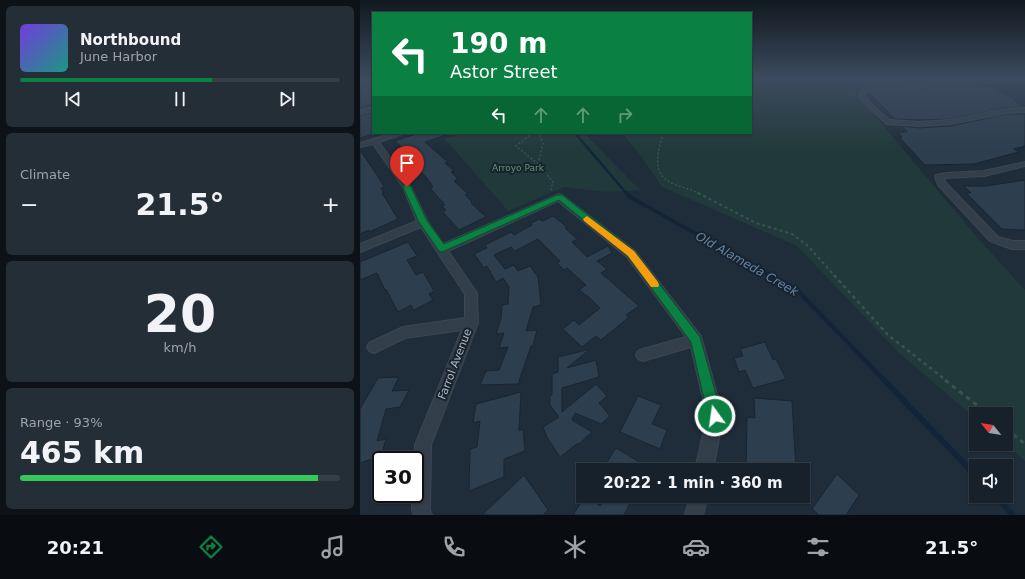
<!DOCTYPE html>
<html lang="en">
<head>
<meta charset="utf-8">
<style>
	body { margin:0; font-family:"DejaVu Sans",sans-serif; background:#242e37; color:#f1f3f6; height:100vh; display:flex; flex-direction:column; font-size:15px; white-space:nowrap }
	* { box-sizing:border-box; margin:0 }
	p { font-size:13px; color:#9ea3a9 }
	.icon { flex:none; width:22px; height:22px; fill:none; stroke:currentColor; stroke-width:2; stroke-linecap:round; stroke-linejoin:round }
	.map { position:relative; flex:1; overflow:hidden }
	.sheet { display:flex; flex-direction:column; gap:6px; padding:6px; background:#0d1218; width:360px }
	.sheet>* { flex:none }
	.top-card { position:absolute; left:12px; top:12px; width:380px; height:122px; border-radius:0px; box-shadow:0 1px 3px #0004,0 0 0 1px #363e47; background:#0b8043; color:#fff; overflow:hidden }
	.needle { width:26px; rotate:300deg }
	.tools { position:absolute; left:609px; top:407px; display:grid; gap:8px }
	.tools a { display:grid; place-items:center; width:44px; height:44px; border-radius:0px; background:#17212b; box-shadow:0 1px 3px #0004,0 0 0 1px #363e47; font-size:20px }
	.speed { position:absolute; left:12px; top:451px; display:flex; gap:8px; font-size:20px; font-weight:700; text-align:center }
	.speed>* { display:grid; place-content:center; width:52px; height:52px; border-radius:50%; background:#17212b; box-shadow:0 1px 3px #0004,0 0 0 1px #363e47; line-height:1 }
	.speed .limit { border:2px solid #111; border-radius:6px; background:#fff; color:#111 }
	.pin { position:absolute; display:grid; place-items:center; width:34px; height:34px; color:#fff; margin:-41px -17px; border-radius:50% 50% 50% 0; rotate:-45deg; box-shadow:0 0 4px #0007 }
	.pin .icon { rotate:45deg }
	.me { position:absolute; width:44px; margin:-22px; rotate:346deg; stroke-linejoin:round; filter:drop-shadow(0 0 3px #0008) }
	.turn { display:flex; align-items:center; gap:14px; height:84px; padding:0 12px; font-size:18px }
	.turn .icon { width:52px; height:52px; stroke-width:2.5 }
	.turn b { display:block; font-size:28px; line-height:34px }
	.lanes { display:flex; align-items:center; height:38px; padding:0 12px; background:#0003; justify-content:center; gap:20px; direction:ltr }
	.lanes .off { opacity:.35 }
	.big { font-size:30px; font-weight:700; line-height:1.1 }
	.sheet .widget { flex:1; display:flex; flex-direction:column; justify-content:center; gap:6px; min-width:0; padding:0 14px; border-radius:6px; background:#242e37 }
	.sheet .dial { align-items:center; gap:0 }
	.dial b { font-size:52px; line-height:1 }
	.song { display:flex; align-items:center; gap:12px }
	.cover { width:48px; height:48px; border-radius:6px; background:linear-gradient(135deg,hsl(260 70% 55%),hsl(170 70% 35%)) }
	.played { height:4px; border-radius:2px; background:linear-gradient(90deg,#0b8043 60%,#363e47 60%) }
	.keys { display:flex; justify-content:space-around; direction:ltr }
	.heat { display:flex; justify-content:space-between; align-items:center; font-size:22px; direction:ltr }
	.charge { height:6px; border-radius:3px; background:linear-gradient(90deg,#34c759 93%,#363e47 0) }
	.trip { position:absolute; left:216px; top:463px; width:234px; height:40px; border-radius:0px; background:#17212b; box-shadow:0 1px 3px #0004,0 0 0 1px #363e47; font-weight:700; line-height:40px; text-align:center }
	.dock { display:flex; height:64px; justify-content:space-around; align-items:center; background:#090d11; color:#9ea3a9 }
	.dock .icon { width:28px; height:28px }
	.dock .on { color:#0b8043 }
	.dock b { font-size:18px; color:#f1f3f6 }
	main { display:flex; flex:1; min-height:0 }
	.map>svg:first-child { display:block }
	.green { fill:#21393a }
	.lines { fill:none; stroke-linecap:round; stroke-linejoin:round }
	.stream-far3 { stroke:#122437; stroke-width:2.5 }
	.stream-far2 { stroke:#122437; stroke-width:3.5 }
	.stream-far1 { stroke:#122437; stroke-width:4 }
	.stream { stroke:#122437; stroke-width:5.5 }
	.building { fill:#2d3e4e; stroke:#1a2530 }
	.street-casing { stroke:#3c4753; stroke-width:2 }
	.path-far3 { stroke:#395352; stroke-width:1.5; stroke-dasharray:2 2; stroke-linecap:butt }
	.path-far2 { stroke:#395352; stroke-width:2; stroke-dasharray:3 3; stroke-linecap:butt }
	.path-far1 { stroke:#395352; stroke-width:2.5; stroke-dasharray:3.5 3.5; stroke-linecap:butt }
	.path { stroke:#395352; stroke-width:3; stroke-dasharray:4.5 4.5; stroke-linecap:butt }
	.street { fill:#323e49; fill-rule:evenodd }
	.route { fill:#0b8043; stroke:#07532c }
	.slow { fill:#f59e0b }
	.labels { text-anchor:middle; dominant-baseline:central; stroke-width:4; stroke-linejoin:round; paint-order:stroke }
	.far-park-label { font-size:9px; fill:#62986a; stroke:#18232e }
	.street-label { font-size:11px; fill:#acb9c6; stroke:#18232e }
	.water-label { font-size:12px; font-style:italic; fill:#6286a8; stroke:#18232e }
</style>
</head>
<body>
<main>
<section class="sheet">
<div class="widget">
<div class="song"><i class="cover"></i><div><b>Northbound</b><p>June Harbor</p></div></div>
<div class="played"></div>
<div class="keys"><svg class="icon" aria-label="previous" viewBox="0 0 24 24"><path d="M18 5L8 12l10 7zM5 5v14"/></svg><svg class="icon" aria-label="pause" viewBox="0 0 24 24"><path d="M8 5v14M16 5v14"/></svg><svg class="icon" aria-label="next" viewBox="0 0 24 24"><path d="M6 5l10 7-10 7zM19 5v14"/></svg></div>
</div>
<div class="widget"><p>Climate</p>
<div class="heat"><a>−</a><b class="big">21.5°</b><a>+</a></div>
</div>
<div class="widget dial"><b>20</b><p>km/h</p></div>
<div class="widget"><p>Range · 93%</p><b class="big">465 km</b><div class="charge"></div></div>
</section>
<div class="map">
<svg width="665" height="515" viewBox="0 0 665 515">
	<rect width="100%" height="100%" fill="#1f2c39"/>
	<g class="green">
		<path d="M391,79H481L494,91L617,237L665,290V461L645,444L646,414H616V419L539,353L437,246L302,187L281,156L262,133H391Z"/>
		<path d="M107,133H224L280,190L246,192L204,187L148,211L85,139Z"/>
	</g>
	<g class="lines">
		<path class="stream-far3" d="M215,133L267,194"/>
		<path class="stream-far2" d="M267,193L270,197L412,276"/>
		<path class="stream-far1" d="M410,275L438,291L525,381"/>
		<g class="stream">
			<path d="M524,380L616,476"/>
			<path d="M635,496L653,515"/>
		</g>
	</g>
	<g class="building">
		<path d="M0,79H5L13,85V104L0,108Z"/>
		<path d="M519,79H613L584,80L546,84L503,87L497,80H520Z"/>
		<path d="M617,85V87L629,86L658,101H655L663,107L646,108L591,119L559,120L535,119L509,93L546,91L584,86Z"/>
		<path d="M11,113L13,115V134L0,138V115Z"/>
		<path d="M646,114H665V146L654,149L659,152L614,164L565,165L539,137H542L538,132H547L542,126L559,128L591,126Z"/>
		<path d="M59,133H86V135L65,142L88,162L85,163L94,171L91,172L98,179L94,181L108,194L105,195L112,202L111,203L126,217L99,230L83,212L86,210L82,206L85,205L70,188L73,187L70,182L44,151L45,150L35,141Z"/>
		<path d="M0,150L21,181L24,187L21,188L24,193H22L38,219L9,232V230L0,234Z"/>
		<path d="M665,180V230L642,229L606,193H611L604,186H626Z"/>
		<path d="M193,216L207,227L205,228L217,239L212,242L227,257L248,246L252,253L237,261L247,269L241,273L279,306L266,315L269,317L241,340L236,336L222,347L203,329L214,320L219,325L240,308L228,296H227L219,290L226,285L207,268L204,270L197,263L200,261L178,239L155,251L151,247L134,255L145,269L154,265L158,271L170,266L178,277L181,305L173,307L166,331L177,330L173,345L171,346L158,384L120,385L126,371L139,370L148,347L139,348L144,333L136,334L141,319L142,305L148,304L149,287L143,278L136,282L127,266L124,268L114,254L127,248L125,245L151,232L154,235L172,225L170,224L179,219L183,221Z"/>
		<path d="M48,242L57,256L47,260L56,275L63,272L74,291L69,294L73,300L54,310L51,305L38,312L26,289L25,290L17,273L0,280V262Z"/>
		<path d="M405,342L413,360L416,359L426,379L393,388L385,370L379,372L374,358L383,356L380,349Z"/>
		<path d="M230,349L207,368L236,360L239,377L202,388V412L236,384L247,396L239,403L250,416L241,424L215,413L212,420L232,432L219,444L218,443L200,457L187,437L183,427L199,417L190,405V396L192,395V374L198,372V357Z"/>
		<path d="M39,377L32,391L49,390L40,407L26,409L17,441L26,439L21,456L0,463V409L18,378Z"/>
		<path d="M161,392L159,431L163,429L165,451L144,459V477L109,491L110,449L117,447L120,421L113,423L116,404Z"/>
		<path d="M278,396L301,405L292,424L307,430L300,449L260,432Z"/>
		<path d="M394,398L432,401L436,470H386L387,417L395,418Z"/>
		<path d="M256,448L292,470H242Z"/>
		<path d="M477,474L499,495L486,515H459L452,509Z"/>
		<path d="M164,475L188,510L183,515H122Z"/>
		<path d="M225,496H228L240,506L246,496H274L264,515H213Z"/>
	</g>
	<g class="lines">
		<defs>
			<g id="street">
				<path d="M665,79V82L584,85L546,90L505,92V96L511,104L529,120L559,122L591,120L646,109L665,108V112L646,113L591,124L559,126L527,124L507,106L499,96V92L504,88L546,86L584,81Z"/>
				<path d="M13,107V111L0,114V110Z"/>
				<path d="M33,133H45L19,142L51,187L68,222L83,244L199,194L202,195L275,251L341,336L363,416L353,470H335L347,416L331,347L283,361L278,359L276,355L278,351L283,349L326,337L267,257L198,201L88,251L117,293L118,323L71,445L70,510L72,515H54L52,510V494H55V445L102,330L45,338L14,353L9,351L7,347L9,343L43,327L105,318V294L61,227L0,252V244L57,221L43,187L13,144L0,147V143Z"/>
				<path d="M665,162V166L624,176L584,178L585,182L638,237L653,241H665V249H652L630,241L578,185L575,177L576,175L587,173L624,171Z"/>
				<path d="M330,496H348L343,515H325Z"/>
			</g>
		</defs>
		<use href="#street" class="street-casing"/>
		<g class="path-far3">
			<path d="M173,133L156,146L178,164L193,182L191,189L193,191"/>
			<path d="M303,133C298,152 290,175 314,184C323,188 331,189 340,194"/>
			<path d="M178,164L183,144L179,133"/>
		</g>
		<path class="path-far2" d="M338,193L396,223L432,234L447,245L475,276"/>
		<path class="path-far1" d="M474,275L528,335L587,381"/>
		<g class="path">
			<path d="M585,380L628,414"/>
			<path d="M646,429L665,444"/>
		</g>
		<use href="#street" class="street"/>
	</g>
	<linearGradient id="sky" x2="0" y2="1"><stop stop-color="#11181f"/><stop offset="0.52" stop-color="#3c4b5f"/><stop offset="1" stop-color="#3c4b5f" stop-opacity="0"/></linearGradient>
	<rect width="665" height="151" fill="url(#sky)"/>
	<path class="route" d="M44,185H49L51,187L67,221L84,244L197,195H202L274,251L340,337L362,416L360,420L355,422L350,420L348,416L331,342L268,256L199,200L82,252L79,251L59,222L43,187Z"/>
	<path class="slow" d="M227,216L274,251L298,282L299,285L298,287H291L268,256L224,221L223,219Z"/>
	<g class="labels">
		<g class="far-park-label">
			<text x="158" y="168">Arroyo Park</text>
		</g>
		<g class="street-label">
			<text transform="translate(95 364) rotate(-69)">Farrol Avenue</text>
		</g>
		<g class="water-label">
			<text transform="translate(387 264) rotate(30)">Old Alameda Creek</text>
		</g>
	</g>
</svg>
<div class="tools">
<a><svg class="needle" viewBox="-14 -14 28 28"><path d="M0-13l5 13h-10z" fill="#e53935"/><path d="M0 13l5-13h-10z" fill="#9ea3a9"/></svg></a>
<a><svg class="icon" aria-label="sound" viewBox="0 0 24 24"><path d="M4 9h4l5-4v14l-5-4H4zM17 9q2 3 0 6"/></svg></a>
</div>
<div class="speed"><div class="limit">30</div></div>
<div class="pin" style="left:47px;top:187px;background:#d93025"><svg class="icon" aria-label="arrive" viewBox="0 0 24 24"><path d="M6 21V4h12l-3 4 3 4H6"/></svg></div>
<svg class="me" style="left:355px;top:416px" viewBox="-20 -20 40 40"><circle r="17" fill="#0b8043" stroke="#fff" stroke-width="3"/><path d="M0-11L8 9 0 5-8 9z" fill="#fff"/></svg>
<div class="trip">20:22 · 1 min · 360 m</div>
<div class="top-card">
<div class="turn"><svg class="icon" aria-label="left" viewBox="0 0 24 24"><path d="M17 20v-9H6M10 6l-5 5 5 5"/></svg><div><b>190 m</b>Astor Street</div></div>
<div class="lanes"><svg class="icon" aria-label="left" viewBox="0 0 24 24"><path d="M17 20v-9H6M10 6l-5 5 5 5"/></svg><svg class="icon off" aria-label="ahead" viewBox="0 0 24 24"><path d="M12 20V5M6 11l6-6 6 6"/></svg><svg class="icon off" aria-label="ahead" viewBox="0 0 24 24"><path d="M12 20V5M6 11l6-6 6 6"/></svg><svg class="icon off" aria-label="right" viewBox="0 0 24 24"><path d="M7 20v-9h11M14 6l5 5-5 5"/></svg></div>
</div>
</div>
</main>
<nav class="dock">
<b>20:21</b>
<svg class="icon on" aria-label="directions" viewBox="0 0 24 24"><path d="M12 3l9 9-9 9-9-9zM9 14v-3h6M13 9l2 2-2 2"/></svg>
<svg class="icon" aria-label="music" viewBox="0 0 24 24"><path d="M9 18V5l10-2v13"/><circle cx="6" cy="18" r="3"/><circle cx="16" cy="16" r="3"/></svg>
<svg class="icon" aria-label="phone" viewBox="0 0 24 24"><path d="M5 4h4l2 5-3 2q2 4 5 5l2-3 5 2v4C11 20 4 13 5 4z"/></svg>
<svg class="icon" aria-label="climate" viewBox="0 0 24 24"><path d="M12 3v18M4 7l16 10M4 17L20 7"/></svg>
<svg class="icon" aria-label="car" viewBox="0 0 24 24"><path d="M5 17H2v-5l4-1 3-4h7l3 4 3 1v5h-3M9 17h6M6 11h13"/><circle cx="7" cy="17" r="2"/><circle cx="17" cy="17" r="2"/></svg>
<svg class="icon" aria-label="filters" viewBox="0 0 24 24"><path d="M4 7h16M4 17h16"/><circle cx="9" cy="7" r="2"/><circle cx="15" cy="17" r="2"/></svg>
<b>21.5°</b>
</nav>
</body>
</html>
